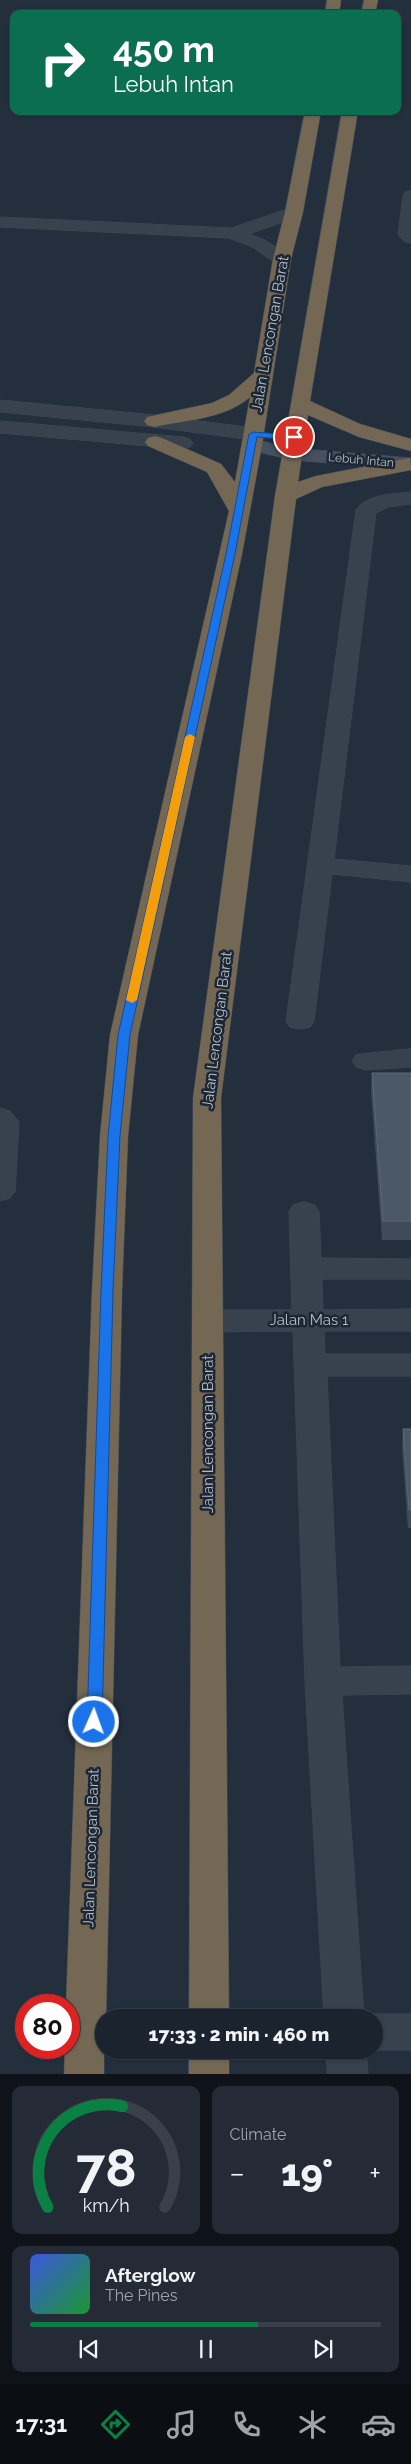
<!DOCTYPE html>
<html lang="en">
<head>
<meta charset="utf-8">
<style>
	body { margin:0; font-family:Raleway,sans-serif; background:#242b36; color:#f1f3f6; height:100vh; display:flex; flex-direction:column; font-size:19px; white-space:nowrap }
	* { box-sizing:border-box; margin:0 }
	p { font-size:16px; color:#a0a4aa }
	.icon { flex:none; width:28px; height:28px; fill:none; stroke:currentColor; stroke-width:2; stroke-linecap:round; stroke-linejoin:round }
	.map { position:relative; height:2074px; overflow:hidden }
	.drawer { display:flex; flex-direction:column; gap:12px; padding:12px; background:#0f1319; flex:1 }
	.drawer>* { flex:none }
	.guide { position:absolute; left:10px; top:10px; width:391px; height:105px; border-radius:10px; box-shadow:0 1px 4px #0004,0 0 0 1px #39404a; background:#0b6e4f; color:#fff; overflow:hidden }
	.speed { position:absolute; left:15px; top:1994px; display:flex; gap:10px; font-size:25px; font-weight:700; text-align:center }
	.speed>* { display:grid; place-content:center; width:65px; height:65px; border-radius:50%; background:#1b232e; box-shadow:0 1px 4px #0004,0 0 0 1px #39404a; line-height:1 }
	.speed .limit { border:8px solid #d22; background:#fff; color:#111 }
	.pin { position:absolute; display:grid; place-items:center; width:42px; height:42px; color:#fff; margin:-21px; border:2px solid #fff; border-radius:50%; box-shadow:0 1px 5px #0007 }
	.me { position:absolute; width:55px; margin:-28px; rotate:2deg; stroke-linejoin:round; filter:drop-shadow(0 0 4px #0008) }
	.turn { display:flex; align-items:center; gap:18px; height:105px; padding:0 20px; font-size:22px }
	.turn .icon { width:65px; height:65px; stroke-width:2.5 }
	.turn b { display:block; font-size:35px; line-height:42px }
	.big { font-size:38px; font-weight:800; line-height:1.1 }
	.drawer .card { flex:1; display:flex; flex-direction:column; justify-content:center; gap:8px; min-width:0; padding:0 18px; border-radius:10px; background:#242b36 }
	.drawer .dial { align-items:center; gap:0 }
	.dial svg { height:130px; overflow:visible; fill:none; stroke:#39404a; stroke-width:7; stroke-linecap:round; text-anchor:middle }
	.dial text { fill:#f1f3f6; stroke:none }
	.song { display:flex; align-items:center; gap:15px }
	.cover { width:60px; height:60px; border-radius:8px; background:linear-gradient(135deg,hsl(230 70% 55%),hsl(130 70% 35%)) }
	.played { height:5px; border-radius:2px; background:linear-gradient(90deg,#0b8043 65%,#39404a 65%) }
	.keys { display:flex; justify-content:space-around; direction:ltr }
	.heat { display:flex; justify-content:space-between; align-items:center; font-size:28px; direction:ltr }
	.drawer .tiles { flex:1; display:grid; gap:12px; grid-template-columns:1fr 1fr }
	.card:last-child { grid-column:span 2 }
	.trip { position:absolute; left:95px; top:2009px; width:288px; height:50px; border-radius:25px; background:#1b232e; box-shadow:0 1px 4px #0004,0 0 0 1px #39404a; font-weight:800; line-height:50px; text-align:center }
	.tab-bar { display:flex; height:80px; justify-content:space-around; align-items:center; background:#0b0e12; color:#a0a4aa }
	.tab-bar .icon { width:35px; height:35px }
	.tab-bar .current { color:#0b8043 }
	.tab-bar b { font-size:22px; color:#f1f3f6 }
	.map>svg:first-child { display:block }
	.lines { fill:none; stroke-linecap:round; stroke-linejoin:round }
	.street-casing { stroke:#414a57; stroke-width:1 }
	.secondary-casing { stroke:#414a57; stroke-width:1 }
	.highway-casing { stroke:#434c59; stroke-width:1 }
	.street { fill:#38414e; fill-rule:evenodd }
	.secondary { fill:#465061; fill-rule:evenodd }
	.highway { fill:#746855; fill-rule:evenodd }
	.wall { fill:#3f4b5c }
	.building { fill:#4b5868; stroke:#5c6777 }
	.route { fill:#1a73e8; stroke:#114b97 }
	.slow { fill:#f59e0b }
	.labels { text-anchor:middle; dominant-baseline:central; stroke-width:5; stroke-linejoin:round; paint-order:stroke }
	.far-street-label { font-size:12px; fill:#b4bcc9; stroke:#1d2633 }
	.street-label { font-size:15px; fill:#b4bcc9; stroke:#1d2633 }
</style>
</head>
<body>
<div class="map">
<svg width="411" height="2074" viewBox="0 0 411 2074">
	<rect width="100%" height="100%" fill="#242f3e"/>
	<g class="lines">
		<defs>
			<g id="street">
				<path d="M411,191V243L405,242L398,235L403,196L405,192Z"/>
				<path d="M294,207L300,208L303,212L300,216L249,234L265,240L288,255L291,259L288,263C274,266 264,254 252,247C245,244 237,241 229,238L0,227V217L231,228Z"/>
				<path d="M0,400L154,415L253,428L260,430L263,434L260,438L253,440L154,427L0,412Z"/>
				<path d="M0,421L183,437L190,439L193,443L190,447L183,449L0,433Z"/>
				<path d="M411,492V504L389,507L376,513L334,859L411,866V882L332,874L314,1021L310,1027L300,1029L290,1027L286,1021L356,510C367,494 393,494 411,492Z"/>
				<path d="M411,1049V1067L366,1070L356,1067L352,1061L356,1055Z"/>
				<path d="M0,1108L10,1111L19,1122L15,1191L10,1198L0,1201Z"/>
				<path d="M304,1202L315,1205L319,1212L321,1258L411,1259V1279H322L323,1310L411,1309V1331H324L325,1354H411V1376H327L340,1667L411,1666V1694L342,1695L364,2018H324L305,1681L293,1331L208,1332L197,1329L192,1321L197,1313L208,1310H292L289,1212L293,1205Z"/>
				<path d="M374,2014H411V2050H374V2018H365Z"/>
				<path d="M326,2050H366L368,2074H328Z"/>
			</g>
			<path id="secondary" d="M252,439L292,448L411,458V470L292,460L245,449L242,445L245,441Z"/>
			<g id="highway">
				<path d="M327,0H341L339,14H325Z"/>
				<path d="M364,0H378L375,14H361Z"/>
				<path d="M305,111H321L303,212L291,259L262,445L242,554L138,1035L128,1136L122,1291L106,2018H104V2074H64L65,2048H69V2005H66L92,1291L100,1136L110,1035L229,511L207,472L148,446L145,442L148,438L155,436L162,438L221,464L235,482L250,397C225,419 186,420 154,427L147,425L144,421L147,417L212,403L229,395L254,373L273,259L285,212Z"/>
				<path d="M342,111H358L310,401L360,424L411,439V451L359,437L308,415L298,482L316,476L410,458L411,470L322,487L296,499L221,1098L229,2018H189L193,1098L275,496Z"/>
				<rect x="189" y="2050" width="40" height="24"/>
			</g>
		</defs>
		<use href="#street" class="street-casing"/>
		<use href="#secondary" class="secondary-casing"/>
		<use href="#highway" class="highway-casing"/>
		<use href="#street" class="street"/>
		<use href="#secondary" class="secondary"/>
		<use href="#highway" class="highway"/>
	</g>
	<g class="wall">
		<path d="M372,1073H411V1240H382L371,1091Z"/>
		<path d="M403,1429H411V1528H408L402,1448Z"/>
	</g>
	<g class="building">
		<path d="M372,1073H411V1221H383Z"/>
		<path d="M403,1429H411V1510H409Z"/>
	</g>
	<path class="route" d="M253,432L294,435L298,437L294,440L257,437L235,554L130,1035L120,1136L113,1291L102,1722L100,1726L94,1728L89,1726L87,1722L101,1291L108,1136L118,1035L226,554L249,434Z"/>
	<path class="slow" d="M190,734L195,737L137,1000L132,1003L126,1000L185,737Z"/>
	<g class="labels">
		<g class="far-street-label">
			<text transform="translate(361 460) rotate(5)">Lebuh Intan</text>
		</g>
		<g class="street-label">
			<text transform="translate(270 334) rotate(-80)">Jalan Lencongan Barat</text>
			<text transform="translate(217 1030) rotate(-83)">Jalan Lencongan Barat</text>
			<text x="309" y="1320">Jalan Mas 1</text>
			<text transform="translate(208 1434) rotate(-90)">Jalan Lencongan Barat</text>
			<text transform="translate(91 1848) rotate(-88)">Jalan Lencongan Barat</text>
		</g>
	</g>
</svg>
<div class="speed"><div class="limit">80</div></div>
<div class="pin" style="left:294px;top:437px;background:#d93025"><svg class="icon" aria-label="arrive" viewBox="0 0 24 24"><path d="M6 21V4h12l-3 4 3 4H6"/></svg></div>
<svg class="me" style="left:94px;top:1722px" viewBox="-20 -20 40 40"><circle r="17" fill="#1a73e8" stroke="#fff" stroke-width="3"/><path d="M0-11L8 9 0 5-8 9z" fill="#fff"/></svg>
<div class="trip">17:33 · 2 min · 460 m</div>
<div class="guide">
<div class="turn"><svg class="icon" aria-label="right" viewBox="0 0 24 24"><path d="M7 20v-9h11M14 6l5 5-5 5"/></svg><div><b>450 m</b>Lebuh Intan</div></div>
</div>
</div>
<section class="drawer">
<div class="tiles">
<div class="card dial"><svg viewBox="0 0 100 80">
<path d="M14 69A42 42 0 1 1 86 69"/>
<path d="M14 69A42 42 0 0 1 60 7" stroke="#0b8043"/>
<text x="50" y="56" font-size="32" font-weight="700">78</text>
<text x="50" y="72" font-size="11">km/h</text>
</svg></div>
<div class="card"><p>Climate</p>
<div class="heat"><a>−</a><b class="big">19°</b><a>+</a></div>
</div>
<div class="card">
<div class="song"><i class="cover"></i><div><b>Afterglow</b><p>The Pines</p></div></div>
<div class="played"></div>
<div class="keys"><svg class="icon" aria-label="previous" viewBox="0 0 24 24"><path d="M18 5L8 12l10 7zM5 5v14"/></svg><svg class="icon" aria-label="pause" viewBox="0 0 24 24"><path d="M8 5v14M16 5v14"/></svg><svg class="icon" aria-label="next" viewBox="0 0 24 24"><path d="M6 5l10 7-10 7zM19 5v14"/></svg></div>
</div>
</div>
</section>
<nav class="tab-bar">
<b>17:31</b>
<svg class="icon current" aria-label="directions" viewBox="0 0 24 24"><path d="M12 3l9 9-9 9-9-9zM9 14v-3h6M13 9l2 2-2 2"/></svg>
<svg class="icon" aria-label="music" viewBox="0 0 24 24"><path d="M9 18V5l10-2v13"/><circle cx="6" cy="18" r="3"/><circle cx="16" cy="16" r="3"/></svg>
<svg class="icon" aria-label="phone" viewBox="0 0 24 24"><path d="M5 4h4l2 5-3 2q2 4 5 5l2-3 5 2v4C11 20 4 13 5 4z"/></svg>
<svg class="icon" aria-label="climate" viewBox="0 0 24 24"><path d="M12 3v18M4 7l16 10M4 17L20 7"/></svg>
<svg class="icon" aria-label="car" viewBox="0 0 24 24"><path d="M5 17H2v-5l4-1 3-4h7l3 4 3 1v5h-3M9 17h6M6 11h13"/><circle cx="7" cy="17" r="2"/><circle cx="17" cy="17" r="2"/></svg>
</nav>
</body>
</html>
